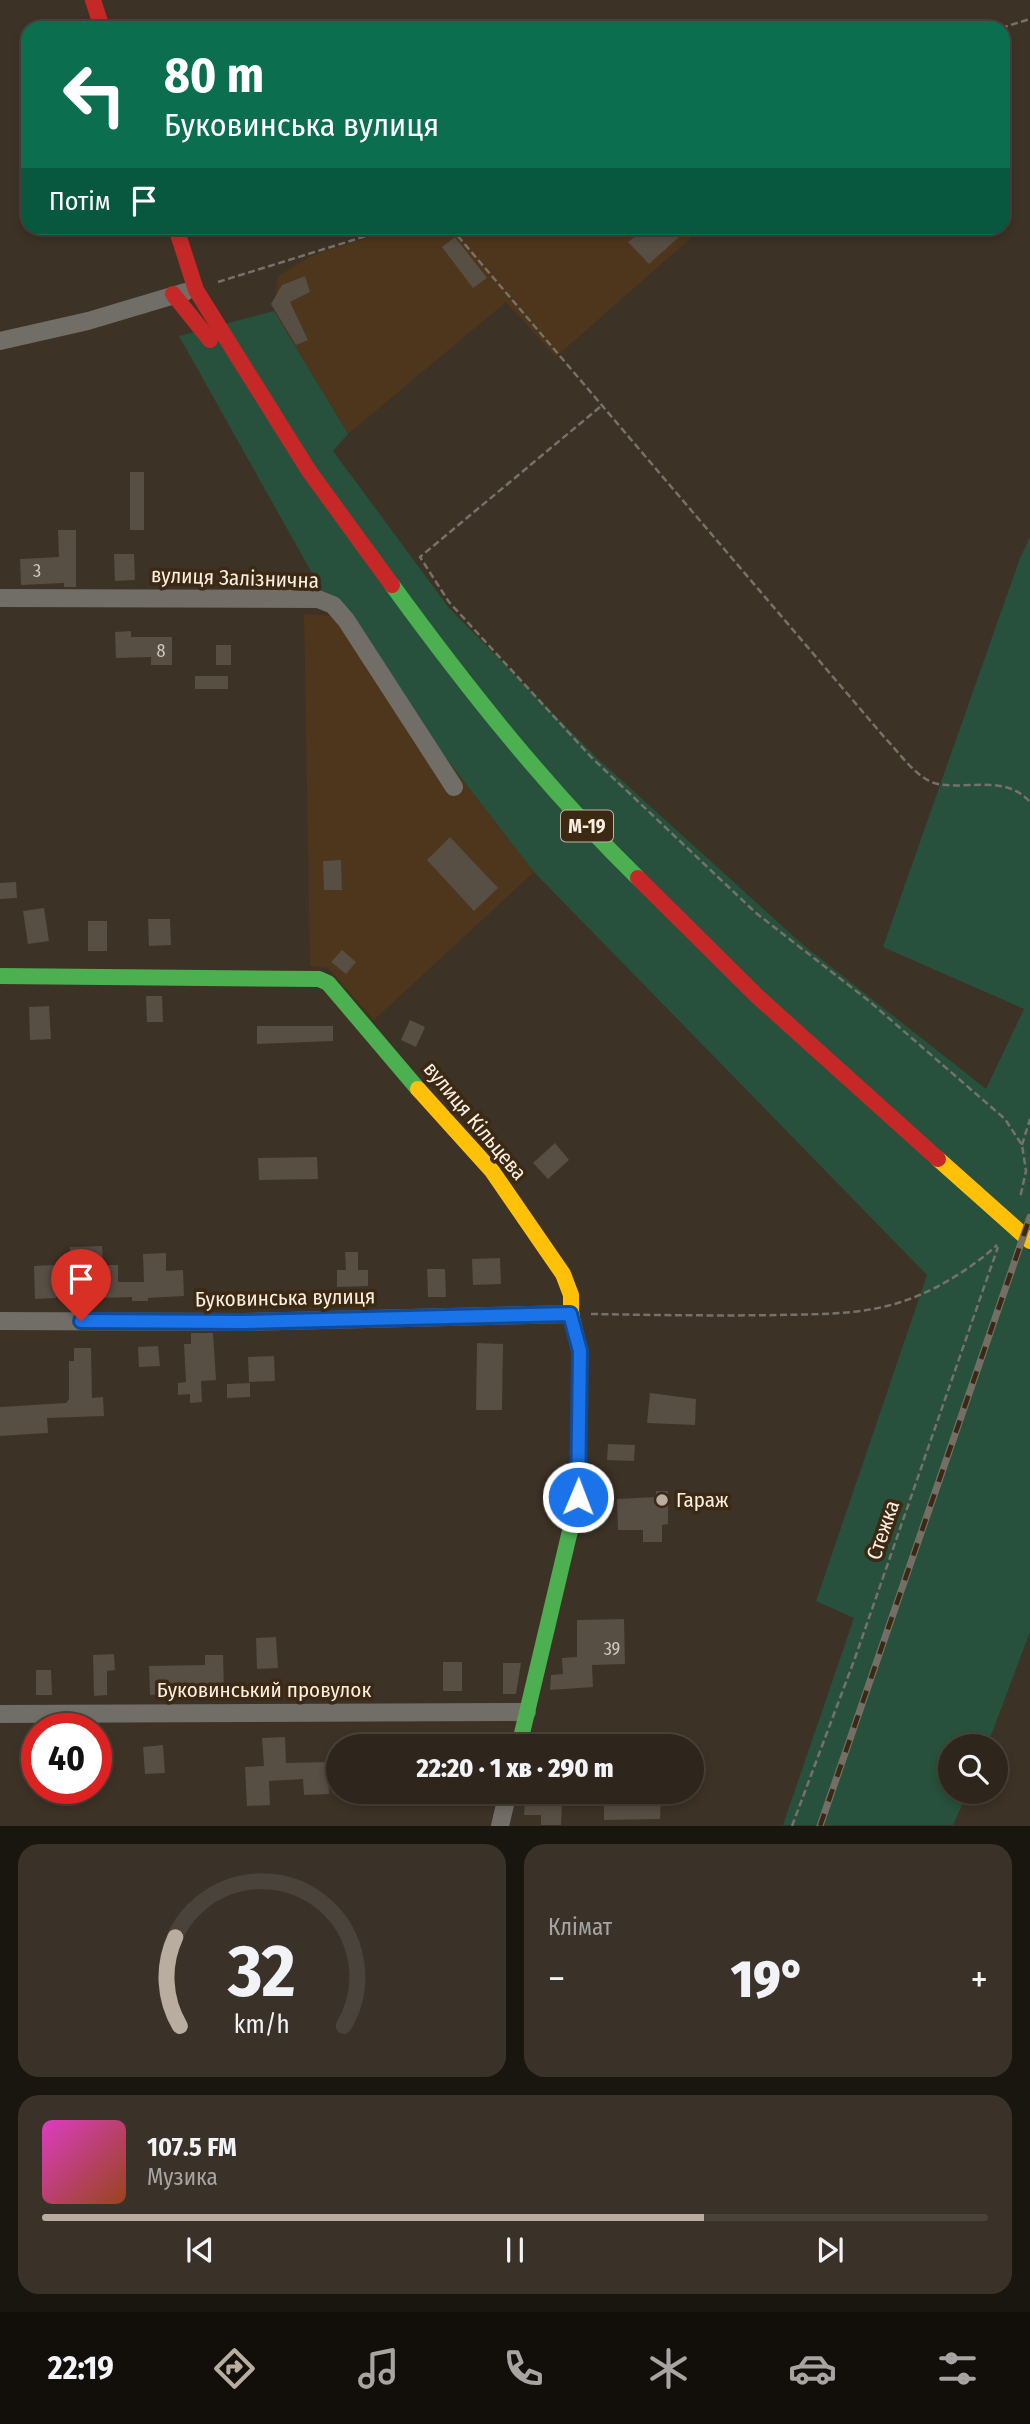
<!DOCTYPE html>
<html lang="uk">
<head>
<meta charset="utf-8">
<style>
	body { margin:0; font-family:"Fira Sans Condensed",sans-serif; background:#3a3229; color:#f1f3f6; height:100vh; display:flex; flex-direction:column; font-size:26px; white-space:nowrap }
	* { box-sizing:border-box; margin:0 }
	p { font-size:23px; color:#a7a5a3 }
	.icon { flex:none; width:38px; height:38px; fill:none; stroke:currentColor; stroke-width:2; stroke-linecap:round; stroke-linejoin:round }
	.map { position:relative; height:1826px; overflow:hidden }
	.details { display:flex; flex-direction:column; gap:18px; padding:18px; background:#19150f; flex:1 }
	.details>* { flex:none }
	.top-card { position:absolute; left:21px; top:21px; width:989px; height:214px; border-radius:21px; box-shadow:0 4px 10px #0003,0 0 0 2px #49433b; background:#0b6e4f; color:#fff; overflow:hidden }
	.controls { position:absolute; left:938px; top:1734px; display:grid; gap:14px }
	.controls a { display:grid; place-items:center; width:70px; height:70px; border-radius:50%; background:#2e261c; box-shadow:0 4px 10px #0003,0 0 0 2px #49433b; font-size:35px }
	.speed { position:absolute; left:21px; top:1713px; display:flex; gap:14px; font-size:35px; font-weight:700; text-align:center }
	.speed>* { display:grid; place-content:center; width:91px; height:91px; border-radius:50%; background:#2e261c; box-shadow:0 4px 10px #0003,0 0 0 2px #49433b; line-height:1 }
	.speed .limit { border:10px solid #d22; background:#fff; color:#111 }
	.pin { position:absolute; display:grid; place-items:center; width:60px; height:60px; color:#fff; margin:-72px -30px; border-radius:50% 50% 50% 0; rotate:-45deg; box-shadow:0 0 7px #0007 }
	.pin .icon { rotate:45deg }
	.me { position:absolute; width:77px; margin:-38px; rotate:1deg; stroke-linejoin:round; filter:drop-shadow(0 0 5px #0008) }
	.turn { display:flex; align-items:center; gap:24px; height:147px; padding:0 28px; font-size:32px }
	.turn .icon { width:91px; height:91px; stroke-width:2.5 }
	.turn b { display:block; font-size:49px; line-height:60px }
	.then { display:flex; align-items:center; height:66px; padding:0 28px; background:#0003; gap:14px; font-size:26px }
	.big { font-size:52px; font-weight:800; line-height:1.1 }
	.details .tile { flex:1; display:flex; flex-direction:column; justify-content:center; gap:10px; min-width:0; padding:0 24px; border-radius:21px; background:#3a3229 }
	.details .dial { align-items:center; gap:0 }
	.dial svg { height:182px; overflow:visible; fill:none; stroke:#49433b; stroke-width:7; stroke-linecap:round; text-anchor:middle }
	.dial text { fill:#f1f3f6; stroke:none }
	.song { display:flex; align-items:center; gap:21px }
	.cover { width:84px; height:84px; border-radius:10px; background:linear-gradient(135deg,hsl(310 70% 55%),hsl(20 70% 35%)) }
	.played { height:7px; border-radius:4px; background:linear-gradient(90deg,#b9ada0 70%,#49433b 70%) }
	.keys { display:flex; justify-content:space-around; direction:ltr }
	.heat { display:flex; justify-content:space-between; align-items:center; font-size:38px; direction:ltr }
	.details .tiles { flex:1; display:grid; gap:18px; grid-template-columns:1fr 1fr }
	.tile:last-child { grid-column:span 2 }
	.trip { position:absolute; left:326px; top:1734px; width:378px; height:70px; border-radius:35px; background:#2e261c; box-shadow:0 4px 10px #0003,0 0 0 2px #49433b; font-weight:800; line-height:70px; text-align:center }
	.dock { display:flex; height:112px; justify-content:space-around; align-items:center; background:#120f0b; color:#a7a5a3 }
	.dock .icon { width:49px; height:49px }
	.dock .on { color:#b9ada0 }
	.dock b { font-size:32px; color:#f1f3f6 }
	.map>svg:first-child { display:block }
	.built { fill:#4d361c }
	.green { fill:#27513c }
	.building { fill:#574e44 }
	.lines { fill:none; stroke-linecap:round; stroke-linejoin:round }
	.path { stroke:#76716a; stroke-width:2.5; stroke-dasharray:7 3.5; stroke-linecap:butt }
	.street { stroke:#716d67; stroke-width:18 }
	.fast { stroke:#4caf50; stroke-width:16 }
	.slow { stroke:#ffc107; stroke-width:16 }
	.jam { stroke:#c62828; stroke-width:16 }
	.rail-casing { stroke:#746e66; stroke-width:7 }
	.rail { stroke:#3c2913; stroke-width:4.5; stroke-dasharray:13; stroke-linecap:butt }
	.route-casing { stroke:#114b97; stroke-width:18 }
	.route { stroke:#1a73e8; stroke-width:12 }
	.poi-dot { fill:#b9ada0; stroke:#3c2913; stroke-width:2.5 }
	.labels { text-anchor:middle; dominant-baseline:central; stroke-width:7; stroke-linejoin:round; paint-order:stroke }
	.number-label { font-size:18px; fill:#d3c7ba }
	.shield { fill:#3c2913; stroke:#c2b4a4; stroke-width:2 }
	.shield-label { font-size:19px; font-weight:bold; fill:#fcefe2 }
	.street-label { font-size:21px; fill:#fcefe2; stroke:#3c2913 }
	.poi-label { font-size:21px; fill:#fcefe2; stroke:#3c2913; text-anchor:start }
</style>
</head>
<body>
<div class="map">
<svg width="1030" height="1826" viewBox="0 0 1030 1826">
	<rect width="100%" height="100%" fill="#3d3226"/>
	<g class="built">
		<path d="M396,228H702L556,357L506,302L348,434L274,311L278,276L313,255Z"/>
		<path d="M304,614L336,616L534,872L374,1020L328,968L310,966Z"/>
	</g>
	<path class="green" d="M274,311L348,434L333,451L449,608L597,758L802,944L986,1089L1024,1009L883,947L1020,558L1030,537V1632L987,1746H950V1792H968L953,1825H783L854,1618L816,1601L927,1275L534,872L336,616L179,336Z"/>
	<g class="building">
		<path d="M646,228H689L649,264L628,242Z"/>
		<path d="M455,237L487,278L473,288L442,247Z"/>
		<path d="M305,276L310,292L290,302L308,340L296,345L271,304L282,285Z"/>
		<rect x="130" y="472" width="14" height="58"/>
		<path d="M58,530H76V587H64V583L21,585L20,559L59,557Z"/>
		<path d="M114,554H134L135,580L115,581Z"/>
		<path d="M131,631V637H172V665H151V657L116,658L115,632Z"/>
		<rect x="216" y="645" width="15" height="20"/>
		<rect x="195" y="676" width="33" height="13"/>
		<path d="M450,837L498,888L474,911L427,860Z"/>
		<path d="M341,860L342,890H324L323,861Z"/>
		<path d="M16,882L17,898L0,899V883Z"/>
		<path d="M44,908L49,941L28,944L23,911Z"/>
		<path d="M148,919H170L171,945L149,946Z"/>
		<rect x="88" y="921" width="19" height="30"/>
		<path d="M342,950L356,962L346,974L331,962Z"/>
		<path d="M146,996H162L163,1022H147Z"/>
		<path d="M49,1006L51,1039L30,1040L29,1007Z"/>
		<path d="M410,1020L425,1027L416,1047L401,1040Z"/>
		<path d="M257,1026H333V1041L257,1044Z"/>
		<path d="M555,1143L569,1160L548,1179L533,1163Z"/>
		<path d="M317,1157L318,1179L259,1180L258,1158Z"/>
		<path d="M102,1246L103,1265H118V1282H144L143,1254L166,1253V1271L183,1270L184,1296L148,1298V1301H132V1297L99,1298V1282H89L88,1272H70V1247Z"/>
		<path d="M345,1252H358V1270H368V1286L337,1287V1270H346Z"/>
		<path d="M500,1258L501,1284L473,1285L472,1259Z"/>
		<path d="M54,1265L56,1298L35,1299L34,1266Z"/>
		<path d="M427,1269H445L446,1297H428Z"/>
		<path d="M191,1333H213L216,1380L201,1381L202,1402L190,1403V1394L178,1395V1383L186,1382L184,1344H191Z"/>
		<path d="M477,1343L503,1344L502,1410H476Z"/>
		<path d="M158,1346L160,1366L139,1367L138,1347Z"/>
		<path d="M74,1348H91L92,1398L103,1397L104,1416L47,1418L48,1433L0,1436V1407L66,1403L69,1399V1361H74Z"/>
		<path d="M274,1356L275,1381L249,1382L248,1357Z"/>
		<path d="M250,1383V1397L227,1398V1384Z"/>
		<path d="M650,1393L696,1399L695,1425L647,1423Z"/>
		<path d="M608,1444L635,1445L634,1461L607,1460Z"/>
		<path d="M656,1491H668V1524L662,1525V1542H643V1530H618L617,1499L656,1497Z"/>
		<path d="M624,1619L625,1664L592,1665L593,1687L550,1690L551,1675L563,1674L562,1658L577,1657V1620Z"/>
		<path d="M276,1637L278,1668L257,1669L256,1638Z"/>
		<path d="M114,1654L115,1670L107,1671V1695L94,1696L93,1655Z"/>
		<path d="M205,1655H223L224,1693L206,1694V1685H166L167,1694L150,1695L149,1666L205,1665Z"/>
		<rect x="443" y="1662" width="19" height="29"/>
		<path d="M503,1663H521L516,1694H503Z"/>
		<path d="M36,1670H51L52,1695H36Z"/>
		<path d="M285,1737L286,1763L328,1762L329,1794L304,1795L303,1779L269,1781L270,1805L247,1806L245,1767L264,1766L262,1738Z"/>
		<path d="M163,1745L165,1773L145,1774L143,1747Z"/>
		<path d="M604,1792L661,1794L660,1819L604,1820Z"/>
		<path d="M525,1801L562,1802L561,1825H541V1815H524Z"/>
	</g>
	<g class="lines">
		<g class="path">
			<path d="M1001,28L1030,19"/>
			<path d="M451,228L885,738C899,752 917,780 938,784C970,790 1005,774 1030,802"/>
			<path d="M218,282L392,228"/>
			<path d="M600,407L420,557L449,602L592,758L756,913L869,1001L1005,1119L1022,1145L1026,1171L1020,1198"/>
			<path d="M1022,1145L1030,1119"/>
			<path d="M591,1314C653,1315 716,1316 779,1315C820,1314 861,1315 901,1302C935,1291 971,1269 997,1245"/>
			<path d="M792,1826L855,1658L998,1247"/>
		</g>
		<g class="street">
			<path d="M0,341L88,321L185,292"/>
			<path d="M0,598L318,599L333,605L346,620L454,787"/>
			<path d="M0,1321L243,1322L571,1314"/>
			<path d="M0,1714L527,1712"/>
			<path d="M500,1826L508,1792"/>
		</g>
		<g class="fast">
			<path d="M392,585C467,688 547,789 638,878"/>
			<path d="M0,976L319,979L328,983L418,1089"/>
			<path d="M519,1746L578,1497L580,1351"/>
		</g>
		<g class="slow">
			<path d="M418,1089L492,1171L563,1274L571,1295V1314L580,1351"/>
			<path d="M938,1159L1030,1241"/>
		</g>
		<g class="jam">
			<path d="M93,0L102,28"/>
			<path d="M176,228L196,290L309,471L392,585"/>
			<path d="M173,294L210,340"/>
			<path d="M638,878L758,997L938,1159"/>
		</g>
		<defs>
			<path id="rail" d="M820,1826L1030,1217"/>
		</defs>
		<use href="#rail" class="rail-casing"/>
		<use href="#rail" class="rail"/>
	</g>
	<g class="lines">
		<defs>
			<path id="route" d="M81,1321L243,1322L570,1314L580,1351L578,1497"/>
		</defs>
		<use href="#route" class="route-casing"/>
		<use href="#route" class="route"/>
	</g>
	<circle class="poi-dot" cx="662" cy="1500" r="7"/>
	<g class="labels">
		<g class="number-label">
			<text x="37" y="571">3</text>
			<text x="161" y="651">8</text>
			<text x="612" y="1649">39</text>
		</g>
		<rect class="shield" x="561" y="810.5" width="52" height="31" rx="5"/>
		<g class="shield-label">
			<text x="587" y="826">М-19</text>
		</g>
		<g class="street-label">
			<text transform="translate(235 578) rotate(2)">вулиця Залізнична</text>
			<text transform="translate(475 1121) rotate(50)">вулиця Кільцева</text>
			<text transform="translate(285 1298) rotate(-1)">Буковинська вулиця</text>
			<text transform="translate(883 1530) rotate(-71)">Стежка</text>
			<text x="264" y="1690">Буковинський провулок</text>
		</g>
		<g class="poi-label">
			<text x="676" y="1500">Гараж</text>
		</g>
	</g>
</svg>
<div class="controls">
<a><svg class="icon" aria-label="search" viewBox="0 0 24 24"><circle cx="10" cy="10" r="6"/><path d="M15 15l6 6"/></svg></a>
</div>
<div class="speed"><div class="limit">40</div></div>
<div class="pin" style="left:81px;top:1321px;background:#d93025"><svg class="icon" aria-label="arrive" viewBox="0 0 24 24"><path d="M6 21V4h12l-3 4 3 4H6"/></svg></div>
<svg class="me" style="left:578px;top:1497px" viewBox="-20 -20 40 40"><circle r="17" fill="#1a73e8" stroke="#fff" stroke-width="3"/><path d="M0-11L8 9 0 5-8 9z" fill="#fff"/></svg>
<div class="trip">22:20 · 1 хв · 290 m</div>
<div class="top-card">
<div class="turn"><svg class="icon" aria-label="left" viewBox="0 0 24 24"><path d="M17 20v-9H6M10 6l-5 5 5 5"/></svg><div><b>80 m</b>Буковинська вулиця</div></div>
<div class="then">Потім<svg class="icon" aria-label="arrive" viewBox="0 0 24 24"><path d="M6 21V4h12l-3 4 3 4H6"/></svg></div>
</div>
</div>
<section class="details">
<div class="tiles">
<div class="tile dial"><svg viewBox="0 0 100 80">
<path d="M14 69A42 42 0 1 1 86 69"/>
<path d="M14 69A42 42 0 0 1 12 30" stroke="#b9ada0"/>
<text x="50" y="56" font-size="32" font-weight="700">32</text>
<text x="50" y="72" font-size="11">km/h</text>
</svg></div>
<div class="tile"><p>Клімат</p>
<div class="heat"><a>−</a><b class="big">19°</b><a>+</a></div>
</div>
<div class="tile">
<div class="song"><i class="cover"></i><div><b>107.5 FM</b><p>Музика</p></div></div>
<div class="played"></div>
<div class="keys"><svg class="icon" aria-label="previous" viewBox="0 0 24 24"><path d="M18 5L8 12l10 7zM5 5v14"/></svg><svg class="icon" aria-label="pause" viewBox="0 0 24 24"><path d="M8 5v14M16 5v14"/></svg><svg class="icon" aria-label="next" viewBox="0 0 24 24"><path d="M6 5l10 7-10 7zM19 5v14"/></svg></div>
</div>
</div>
</section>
<nav class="dock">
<b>22:19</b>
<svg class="icon on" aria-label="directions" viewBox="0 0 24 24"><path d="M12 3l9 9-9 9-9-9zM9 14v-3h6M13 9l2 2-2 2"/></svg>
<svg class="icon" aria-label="music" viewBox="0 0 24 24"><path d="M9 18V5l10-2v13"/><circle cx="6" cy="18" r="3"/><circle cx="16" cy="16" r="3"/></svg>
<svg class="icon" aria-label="phone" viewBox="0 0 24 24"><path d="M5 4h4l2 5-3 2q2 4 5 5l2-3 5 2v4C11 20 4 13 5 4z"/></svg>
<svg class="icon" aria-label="climate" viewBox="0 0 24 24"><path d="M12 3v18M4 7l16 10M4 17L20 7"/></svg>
<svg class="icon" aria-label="car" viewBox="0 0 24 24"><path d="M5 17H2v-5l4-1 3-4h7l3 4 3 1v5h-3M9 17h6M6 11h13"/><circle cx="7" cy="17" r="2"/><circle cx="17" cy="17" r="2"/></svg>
<svg class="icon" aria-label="filters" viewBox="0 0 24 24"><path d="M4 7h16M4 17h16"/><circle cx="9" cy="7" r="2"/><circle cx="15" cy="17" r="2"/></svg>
</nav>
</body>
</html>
